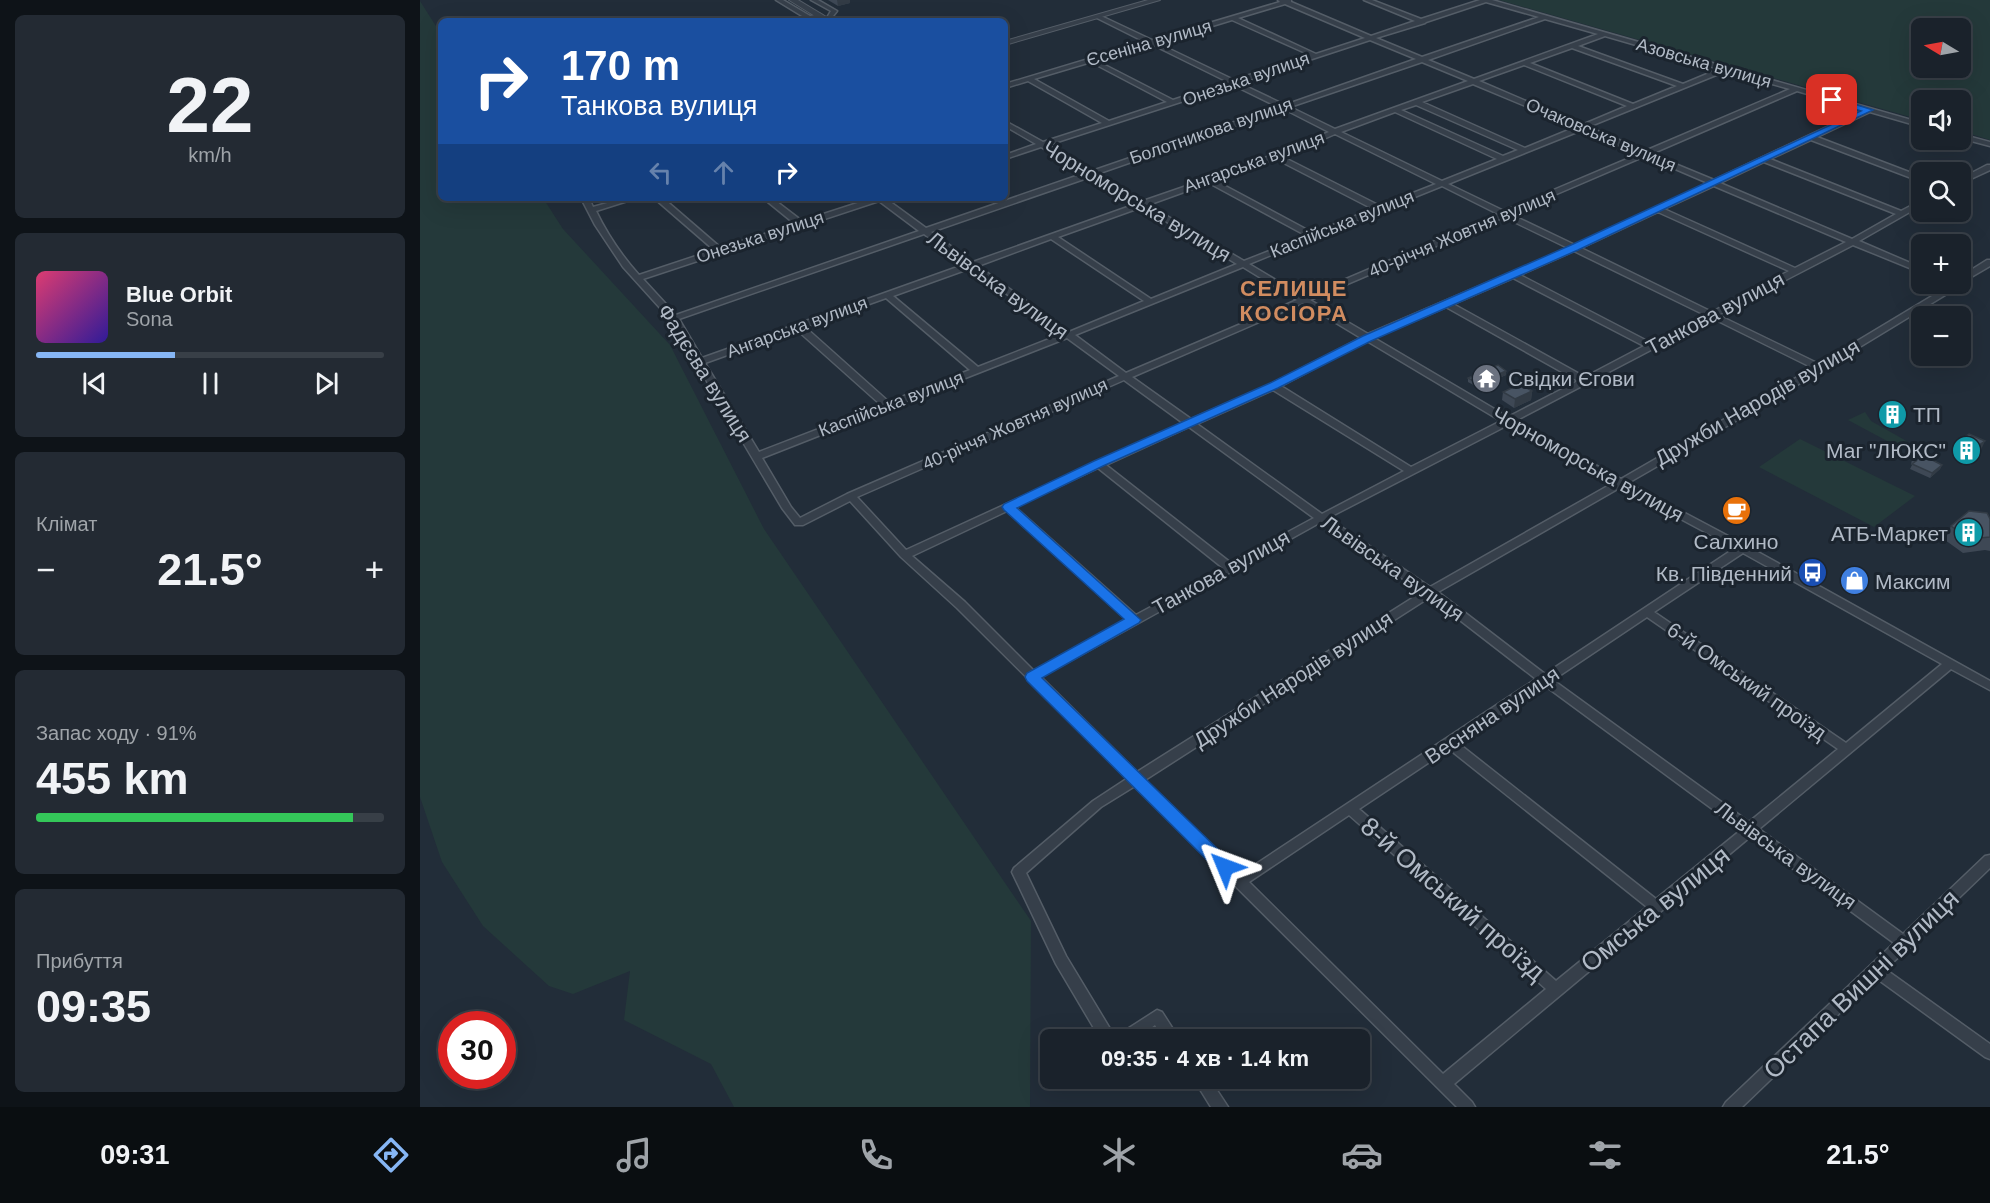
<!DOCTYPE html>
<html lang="uk">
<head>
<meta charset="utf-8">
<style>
	body { margin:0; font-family:Arial,sans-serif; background:#232a33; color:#f1f3f6; height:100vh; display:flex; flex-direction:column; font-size:22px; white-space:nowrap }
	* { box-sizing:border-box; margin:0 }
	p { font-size:20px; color:#9fa4a9 }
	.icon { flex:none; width:33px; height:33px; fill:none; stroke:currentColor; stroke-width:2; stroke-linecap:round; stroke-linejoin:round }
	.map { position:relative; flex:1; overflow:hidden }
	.details { display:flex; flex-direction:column; gap:15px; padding:15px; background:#0e1318; width:420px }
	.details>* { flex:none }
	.hud { position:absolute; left:18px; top:18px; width:570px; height:183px; border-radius:9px; box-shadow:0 6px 24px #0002,0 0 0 2px #383f47; background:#1a4fa0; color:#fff; overflow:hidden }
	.needle { width:39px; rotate:280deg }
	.tools { position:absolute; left:1491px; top:18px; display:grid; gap:12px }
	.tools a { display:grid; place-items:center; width:60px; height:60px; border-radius:9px; background:#1a222b; box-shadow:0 6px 24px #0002,0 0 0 2px #383f47; font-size:30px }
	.speed { position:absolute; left:18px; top:1011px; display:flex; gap:12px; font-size:30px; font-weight:700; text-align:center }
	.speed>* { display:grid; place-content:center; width:78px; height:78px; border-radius:50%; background:#1a222b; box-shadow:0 6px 24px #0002,0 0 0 2px #383f47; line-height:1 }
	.speed .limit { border:9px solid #d22; background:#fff; color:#111 }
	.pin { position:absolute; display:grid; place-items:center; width:51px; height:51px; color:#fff; margin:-26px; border-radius:12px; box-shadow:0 3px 9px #0006 }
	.me { position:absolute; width:66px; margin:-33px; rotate:314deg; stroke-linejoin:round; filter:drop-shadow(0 0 4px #0008) }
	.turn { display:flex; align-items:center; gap:21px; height:126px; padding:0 24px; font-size:27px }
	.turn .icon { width:78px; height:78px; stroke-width:2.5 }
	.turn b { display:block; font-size:42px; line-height:51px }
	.lanes { display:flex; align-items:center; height:57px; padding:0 24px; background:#0003; justify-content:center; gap:30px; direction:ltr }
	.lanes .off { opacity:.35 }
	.big { font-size:45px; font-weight:700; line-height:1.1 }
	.details .widget { flex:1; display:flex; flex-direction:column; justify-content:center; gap:9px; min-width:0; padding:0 21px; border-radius:9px; background:#232a33 }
	.details .dial { align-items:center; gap:0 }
	.dial b { font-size:78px; line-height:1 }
	.song { display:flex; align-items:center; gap:18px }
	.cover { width:72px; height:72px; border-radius:9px; background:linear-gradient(135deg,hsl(340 70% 55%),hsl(250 70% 35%)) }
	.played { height:6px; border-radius:3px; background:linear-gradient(90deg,#86b6f5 40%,#383f47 40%) }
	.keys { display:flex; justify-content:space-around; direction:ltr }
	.heat { display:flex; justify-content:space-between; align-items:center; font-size:33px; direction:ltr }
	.charge { height:9px; border-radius:4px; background:linear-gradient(90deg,#34c759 91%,#383f47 0) }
	.trip { position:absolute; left:620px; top:1029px; width:330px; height:60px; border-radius:9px; background:#1a222b; box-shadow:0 6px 24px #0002,0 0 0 2px #383f47; font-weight:700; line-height:60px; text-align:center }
	.menu { display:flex; height:96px; justify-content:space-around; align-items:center; background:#0a0e11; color:#9fa4a9 }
	.menu .icon { width:42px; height:42px }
	.menu .active { color:#86b6f5 }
	.menu b { font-size:27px; color:#f1f3f6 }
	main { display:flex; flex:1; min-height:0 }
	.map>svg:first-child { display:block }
	.green { fill:#24393a; fill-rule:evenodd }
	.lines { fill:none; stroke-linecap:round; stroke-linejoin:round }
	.minor-casing { stroke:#545d67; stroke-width:3 }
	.tertiary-casing { stroke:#545d67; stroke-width:2 }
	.minor { fill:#363f4a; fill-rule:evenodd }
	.tertiary { fill:#363f4a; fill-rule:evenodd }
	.wall { fill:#3e4855 }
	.shaded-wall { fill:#323b45 }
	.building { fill:#485463; stroke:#323b45; stroke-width:1.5 }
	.route { fill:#1a73e8; stroke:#114b97; stroke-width:1.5 }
	.labels { text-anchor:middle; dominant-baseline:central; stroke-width:6; stroke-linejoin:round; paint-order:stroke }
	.far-street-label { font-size:18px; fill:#b1bac6; stroke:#1b242e }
	.street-label { font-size:21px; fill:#b1bac6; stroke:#1b242e }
	.poi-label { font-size:21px; fill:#b1bac6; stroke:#1b242e; text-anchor:start }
	.far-district-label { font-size:22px; font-weight:bold; letter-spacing:1.5px; fill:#d18c60; stroke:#1b242e }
	.near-street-label { font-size:26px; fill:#b1bac6; stroke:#1b242e }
</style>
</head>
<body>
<main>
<section class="details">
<div class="widget dial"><b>22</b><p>km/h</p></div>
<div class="widget">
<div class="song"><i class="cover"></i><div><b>Blue Orbit</b><p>Sona</p></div></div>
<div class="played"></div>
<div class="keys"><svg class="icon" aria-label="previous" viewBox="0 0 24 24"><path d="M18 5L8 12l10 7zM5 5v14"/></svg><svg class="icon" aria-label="pause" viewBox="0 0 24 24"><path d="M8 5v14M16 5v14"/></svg><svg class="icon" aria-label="next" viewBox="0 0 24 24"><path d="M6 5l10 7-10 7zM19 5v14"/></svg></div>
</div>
<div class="widget"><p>Клімат</p>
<div class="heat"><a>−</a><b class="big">21.5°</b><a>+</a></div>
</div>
<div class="widget"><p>Запас ходу · 91%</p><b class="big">455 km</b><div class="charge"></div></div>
<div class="widget"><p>Прибуття</p><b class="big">09:35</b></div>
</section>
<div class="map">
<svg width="1570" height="1107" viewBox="0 0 1570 1107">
	<rect width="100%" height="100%" fill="#222d39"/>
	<g class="green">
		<path d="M1079,0H1570V140L1541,131L1540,100H1502L1501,120ZM1502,28H1540V68H1502Z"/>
		<path d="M0,1L21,34V198H123L143,229L250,345L344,529L611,921L610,1107H314L291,1064L204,1020L210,971L153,994L129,986L63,926L22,862L0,797Z"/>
		<path d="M1445,412L1451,421L1490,443L1482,449L1428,420Z"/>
		<path d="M1380,439L1495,496L1454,527L1339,467Z"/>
	</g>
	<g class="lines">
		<defs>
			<g id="minor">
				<path d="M356,0H363L390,16L400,14L403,16L387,19Z"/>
				<path d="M391,0H398L417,11L409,21H405L411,11Z"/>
				<path d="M858,0H871V2L951,36L995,21L944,0H952L1001,19L1060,0H1072L1502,123V127L1450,112L1397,137L1502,177V182L1391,140L1350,159L1481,211L1502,200V205L1439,241L1502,268V273L1433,245L1298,315L1399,364L1532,284H1540V277L1567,260H1570V266L1541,283L1540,286L1359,396L1208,483L1327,546L1570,681V690L1531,669L1339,829L1483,934L1565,856L1570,855V868L1492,943L1490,947L1465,969L1570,1044V1059L1565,1057L1456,978L1322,1107H1303L1306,1102L1474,943L1330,837L1034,1084L1052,1102L1055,1107H1037L715,786L681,807L606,873L646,956L695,1037L737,1010L742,1012L760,1040H744L735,1025L714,1040H681L636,964L592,872L594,868L673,801L708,778L537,608L481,557L430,501L383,525H375L362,508L250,319L203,267L175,225L161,198H169L173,207L205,198H217L176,211C187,234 202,256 219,275L294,250L234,198H243L301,248L375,224L343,198H352L382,221L453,198H465L506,228L665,173L621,147L585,159V155L616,144L585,126V121L623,142L682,123L608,81L585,88V84L725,42L677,18V16H681L732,40L860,2ZM1066,2L1119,17L1002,57L956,38L1005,23L1006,22ZM865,4L945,38L896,54L818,18ZM1125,19L1178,34L1054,79L1008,60ZM812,20L890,55L814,80L737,43ZM1185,36L1299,69L1263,84L1158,46ZM950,40L996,59L865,105L819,83ZM731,44L808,82L753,100L677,61ZM1152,48L1257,86L1213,104L1110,63ZM671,62L747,102L689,121L614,79ZM1002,62L1048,81L915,129L870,107ZM1104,65L1207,106L1162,125L1059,81ZM1306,71L1370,89L1225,151L1168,127ZM1053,84L1156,127L1105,148L1002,102ZM813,85L858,107L672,171L628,145ZM1377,91L1443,110L1294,180L1231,154ZM996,105L1098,150L1083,156L981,110ZM864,109L909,132L866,150L790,178L784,177V180L723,201L677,174ZM975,112L1077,159L1022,181L921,132ZM1162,130L1219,154L1084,211L1028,184ZM915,134L1016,184L960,206L863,157ZM1225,156L1288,183L1155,245L1090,214ZM856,159L953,209L893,233L796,181ZM1344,162L1476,214L1432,239L1300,183ZM670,177L716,204L553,262L511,232ZM789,183L887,236L824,261L728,205ZM1022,186L1078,214L884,297L829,264ZM1294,186L1426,242L1375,268L1244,209ZM459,201L499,231L256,315L223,279ZM722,207L817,264L731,299L638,237ZM1238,212L1369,271L1292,312L1161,248ZM1084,217L1148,248L948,334L890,300ZM504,234L546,264L282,358L259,319ZM631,239L724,301L649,332L558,266ZM1154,251L1285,315L1231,343L1100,275ZM823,267L877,300L706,373L655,335ZM551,268L642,334L558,367L473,296ZM1093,278L1224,346L1165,377L1033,304ZM466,298L550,370L469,402L385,327ZM883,303L941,338L851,384L771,419L712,377ZM1026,307L1158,381L1088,417L954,338ZM1292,318L1393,368L1201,479L1095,421ZM377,330L461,405L339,452L285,363ZM647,338L699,376L427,494L380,518L371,507L342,458ZM947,341L1081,421L991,467L861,386ZM704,380L763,423L486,550L437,497ZM853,390L984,471L902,514L777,424ZM1088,425L1193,483L1010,587L908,518ZM769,427L894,518L811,563L686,465ZM678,468L803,568L716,615L595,507ZM1201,487L1315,548L1125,674L1018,592ZM587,511L707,620L614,671L545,602L492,556ZM901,522L1002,592L717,772L621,677ZM1323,553L1522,664L1426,743L1234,612ZM1010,597L1116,679L821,874L725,780ZM1227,617L1418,749L1329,822L1133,680ZM1124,685L1321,830L1236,899L1038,743ZM1029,749L1227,907L1136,981L939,809ZM929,815L1126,989L1023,1074L829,882Z"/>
				<path d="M1540,134L1570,142V146L1540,138Z"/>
				<path d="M1567,165H1570V170L1540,184V179Z"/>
				<path d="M773,1078H789L808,1107H791Z"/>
			</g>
			<g id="tertiary">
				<path d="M369,0H378L413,21H403Z"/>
				<path d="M728,0H740L585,45V41Z"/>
			</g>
		</defs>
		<use href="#minor" class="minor-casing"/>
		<use href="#tertiary" class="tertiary-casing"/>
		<use href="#minor" class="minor"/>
		<use href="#tertiary" class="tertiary"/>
	</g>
	<g class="wall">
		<path d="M408,0H430V3L418,6Z"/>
		<path d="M1086,371V375L1079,378V381L1065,388L1061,386L1057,387L1048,382V378Z"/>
		<path d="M1112,391L1111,400L1094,408L1082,400L1083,392Z"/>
		<path d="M1537,442L1561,450L1549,458L1534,451Z"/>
		<path d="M1492,460H1512L1522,465L1520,469L1510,478L1490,469L1492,465L1491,464Z"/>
		<path d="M1570,519V551L1565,550L1543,553L1525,540L1531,526Z"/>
	</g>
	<g class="shaded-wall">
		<path d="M417,0H430V3L418,6Z"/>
		<path d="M1086,371V375L1079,378V381L1065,388V384L1077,375Z"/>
		<path d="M1061,381V386L1057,387V383Z"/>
		<path d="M1112,391L1111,400L1094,408L1095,399Z"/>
		<path d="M1565,441L1561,450L1549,458L1553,449Z"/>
		<path d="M1522,465L1520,469L1510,478L1512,473Z"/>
	</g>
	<g class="building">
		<path d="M1078,365L1086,371L1077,375L1080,377L1065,384L1061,381L1057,383L1048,378Z"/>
		<path d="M1100,384L1112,391L1095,399L1083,392Z"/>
		<path d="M1549,434L1565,441L1553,449L1537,442Z"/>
		<path d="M1502,452L1513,457L1510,459L1522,465L1512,473L1492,464L1496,461L1492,460Z"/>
		<path d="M1549,511L1567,513L1570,519V537L1549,539L1531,526Z"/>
	</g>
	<path class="route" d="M1412,97L1453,110L1158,250L951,341L858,388L683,466L597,508L721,620L719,623L622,678L811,862L814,867L811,872L805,874L799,872L607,681L605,677L607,673L704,619L584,510L582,507L584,504L674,461L850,383L943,336L1151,245L1441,111L1409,102V98Z"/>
	<defs>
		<symbol id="temple-disc" viewBox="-11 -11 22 22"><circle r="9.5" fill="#6b7280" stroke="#1b242e"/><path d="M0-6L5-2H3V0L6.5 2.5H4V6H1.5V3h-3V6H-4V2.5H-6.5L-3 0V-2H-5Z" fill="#fff"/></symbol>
		<symbol id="building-disc" viewBox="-11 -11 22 22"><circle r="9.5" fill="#0f9aa8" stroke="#1b242e"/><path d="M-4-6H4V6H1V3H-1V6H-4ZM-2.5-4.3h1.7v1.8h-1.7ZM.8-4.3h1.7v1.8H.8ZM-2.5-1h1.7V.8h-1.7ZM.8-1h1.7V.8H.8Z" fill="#fff"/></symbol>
		<symbol id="cafe-disc" viewBox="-11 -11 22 22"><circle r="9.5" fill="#e8710a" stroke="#1b242e"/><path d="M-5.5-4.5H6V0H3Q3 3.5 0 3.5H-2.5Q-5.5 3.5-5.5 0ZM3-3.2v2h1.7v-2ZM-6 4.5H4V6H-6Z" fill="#fff"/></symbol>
		<symbol id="bus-disc" viewBox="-11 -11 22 22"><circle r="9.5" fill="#1a4fb4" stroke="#1b242e"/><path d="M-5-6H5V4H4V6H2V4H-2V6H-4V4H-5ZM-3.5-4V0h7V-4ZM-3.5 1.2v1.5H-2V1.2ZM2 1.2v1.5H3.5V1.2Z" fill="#fff"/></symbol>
		<symbol id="shop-disc" viewBox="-11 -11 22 22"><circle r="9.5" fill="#3f7fe0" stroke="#1b242e"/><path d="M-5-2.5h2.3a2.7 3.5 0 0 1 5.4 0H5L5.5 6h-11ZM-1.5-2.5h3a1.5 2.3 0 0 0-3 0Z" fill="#fff"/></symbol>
	</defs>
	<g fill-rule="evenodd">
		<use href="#temple-disc" x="1050" y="362" width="33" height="33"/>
		<use href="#building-disc" x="1456" y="398" width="33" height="33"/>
		<use href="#building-disc" x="1530" y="434" width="33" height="33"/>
		<use href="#cafe-disc" x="1300" y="494" width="33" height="33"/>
		<use href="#building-disc" x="1532" y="516" width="33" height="33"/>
		<use href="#bus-disc" x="1376" y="556" width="33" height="33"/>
		<use href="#shop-disc" x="1418" y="564" width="33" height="33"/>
	</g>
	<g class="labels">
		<g class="far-street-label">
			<text transform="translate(729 43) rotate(-16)">Єсеніна вулиця</text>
			<text transform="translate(1284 63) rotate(16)">Азовська вулиця</text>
			<text transform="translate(826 79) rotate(-19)">Онезька вулиця</text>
			<text transform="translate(791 131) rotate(-19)">Болотникова вулиця</text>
			<text transform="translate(1181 135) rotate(23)">Очаковська вулиця</text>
			<text transform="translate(834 162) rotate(-20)">Ангарська вулиця</text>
			<text transform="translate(922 224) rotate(-22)">Каспійська вулиця</text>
			<text transform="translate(1042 233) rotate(-23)">40-річчя Жовтня вулиця</text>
			<text transform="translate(340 237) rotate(-18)">Онезька вулиця</text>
			<text transform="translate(377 327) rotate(-20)">Ангарська вулиця</text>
			<text transform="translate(471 404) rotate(-21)">Каспійська вулиця</text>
			<text transform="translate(595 424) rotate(-24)">40-річчя Жовтня вулиця</text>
		</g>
		<g class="street-label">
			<text transform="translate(717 201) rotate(31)">Чорноморська вулиця</text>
			<text transform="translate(578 285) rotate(36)">Львівська вулиця</text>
			<text transform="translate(1295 313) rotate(-28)">Танкова вулиця</text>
			<text transform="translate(285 373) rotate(58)">Фадєєва вулиця</text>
			<text transform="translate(1337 402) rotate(-30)">Дружби Народів вулиця</text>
			<text transform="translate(1168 464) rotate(29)">Чорноморська вулиця</text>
			<text transform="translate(973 568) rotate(35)">Львівська вулиця</text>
			<text transform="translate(801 572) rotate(-29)">Танкова вулиця</text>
			<text transform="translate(873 679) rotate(-33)">Дружби Народів вулиця</text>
			<text transform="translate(1327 681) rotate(35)">6-й Омський проїзд</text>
			<text transform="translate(1072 715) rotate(-34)">Весняна вулиця</text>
			<text transform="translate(1366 855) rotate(36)">Львівська вулиця</text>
		</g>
		<g class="poi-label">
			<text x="1088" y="378">Свідки Єгови</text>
			<text x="1493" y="414">ТП</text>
			<text x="1526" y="450" text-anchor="end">Маг "ЛЮКС"</text>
			<text x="1528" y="533" text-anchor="end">АТБ-Маркет</text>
			<text x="1316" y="541" text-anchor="middle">Салхино</text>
			<text x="1372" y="573" text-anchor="end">Кв. Південний</text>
			<text x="1455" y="581">Максим</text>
		</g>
		<g class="far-district-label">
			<text x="874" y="288">СЕЛИЩЕ<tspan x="874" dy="25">КОСІОРА</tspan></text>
		</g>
		<g class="near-street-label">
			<text transform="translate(1033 899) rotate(41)">8-й Омський проїзд</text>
			<text transform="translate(1235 909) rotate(-39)">Омська вулиця</text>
			<text transform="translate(1441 984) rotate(-44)">Остапа Вишні вулиця</text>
		</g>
	</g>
</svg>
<div class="tools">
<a><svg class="needle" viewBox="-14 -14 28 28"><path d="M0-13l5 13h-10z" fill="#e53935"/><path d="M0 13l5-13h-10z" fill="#9fa4a9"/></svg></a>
<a><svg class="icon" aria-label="sound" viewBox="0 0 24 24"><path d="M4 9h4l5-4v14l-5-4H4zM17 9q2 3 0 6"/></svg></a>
<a><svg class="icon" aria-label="search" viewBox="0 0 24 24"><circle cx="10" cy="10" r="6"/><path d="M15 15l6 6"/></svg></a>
<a>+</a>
<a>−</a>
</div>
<div class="speed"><div class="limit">30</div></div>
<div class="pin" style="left:1412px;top:100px;background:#d93025"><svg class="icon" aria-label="arrive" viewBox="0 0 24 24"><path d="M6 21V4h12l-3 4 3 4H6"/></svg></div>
<svg class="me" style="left:805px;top:867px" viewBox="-20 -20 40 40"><path d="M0-17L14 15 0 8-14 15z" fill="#1a73e8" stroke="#fff" stroke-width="4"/></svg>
<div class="trip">09:35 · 4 хв · 1.4 km</div>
<div class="hud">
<div class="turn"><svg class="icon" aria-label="right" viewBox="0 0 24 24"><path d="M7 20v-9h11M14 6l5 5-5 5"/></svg><div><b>170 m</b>Танкова вулиця</div></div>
<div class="lanes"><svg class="icon off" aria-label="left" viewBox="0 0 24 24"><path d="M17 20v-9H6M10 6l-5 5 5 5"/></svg><svg class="icon off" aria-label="ahead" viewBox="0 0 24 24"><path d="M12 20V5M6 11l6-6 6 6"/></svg><svg class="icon" aria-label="right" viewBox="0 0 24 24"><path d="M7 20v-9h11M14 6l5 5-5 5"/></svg></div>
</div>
</div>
</main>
<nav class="menu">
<b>09:31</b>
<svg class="icon active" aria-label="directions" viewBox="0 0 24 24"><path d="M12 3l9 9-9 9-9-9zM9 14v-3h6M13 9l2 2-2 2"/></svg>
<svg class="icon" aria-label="music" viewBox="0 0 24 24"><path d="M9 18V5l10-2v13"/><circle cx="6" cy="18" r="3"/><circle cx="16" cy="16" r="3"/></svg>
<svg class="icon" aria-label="phone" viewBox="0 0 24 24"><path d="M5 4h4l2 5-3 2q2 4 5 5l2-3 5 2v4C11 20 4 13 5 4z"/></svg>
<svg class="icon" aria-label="climate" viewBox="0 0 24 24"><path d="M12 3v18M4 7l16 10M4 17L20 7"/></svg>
<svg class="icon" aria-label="car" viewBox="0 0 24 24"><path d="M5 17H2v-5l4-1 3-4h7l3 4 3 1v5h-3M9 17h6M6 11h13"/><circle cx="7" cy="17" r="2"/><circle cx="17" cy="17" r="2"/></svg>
<svg class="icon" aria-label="filters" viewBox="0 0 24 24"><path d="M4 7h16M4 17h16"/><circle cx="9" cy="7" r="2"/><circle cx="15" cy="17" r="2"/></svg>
<b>21.5°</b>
</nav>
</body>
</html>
